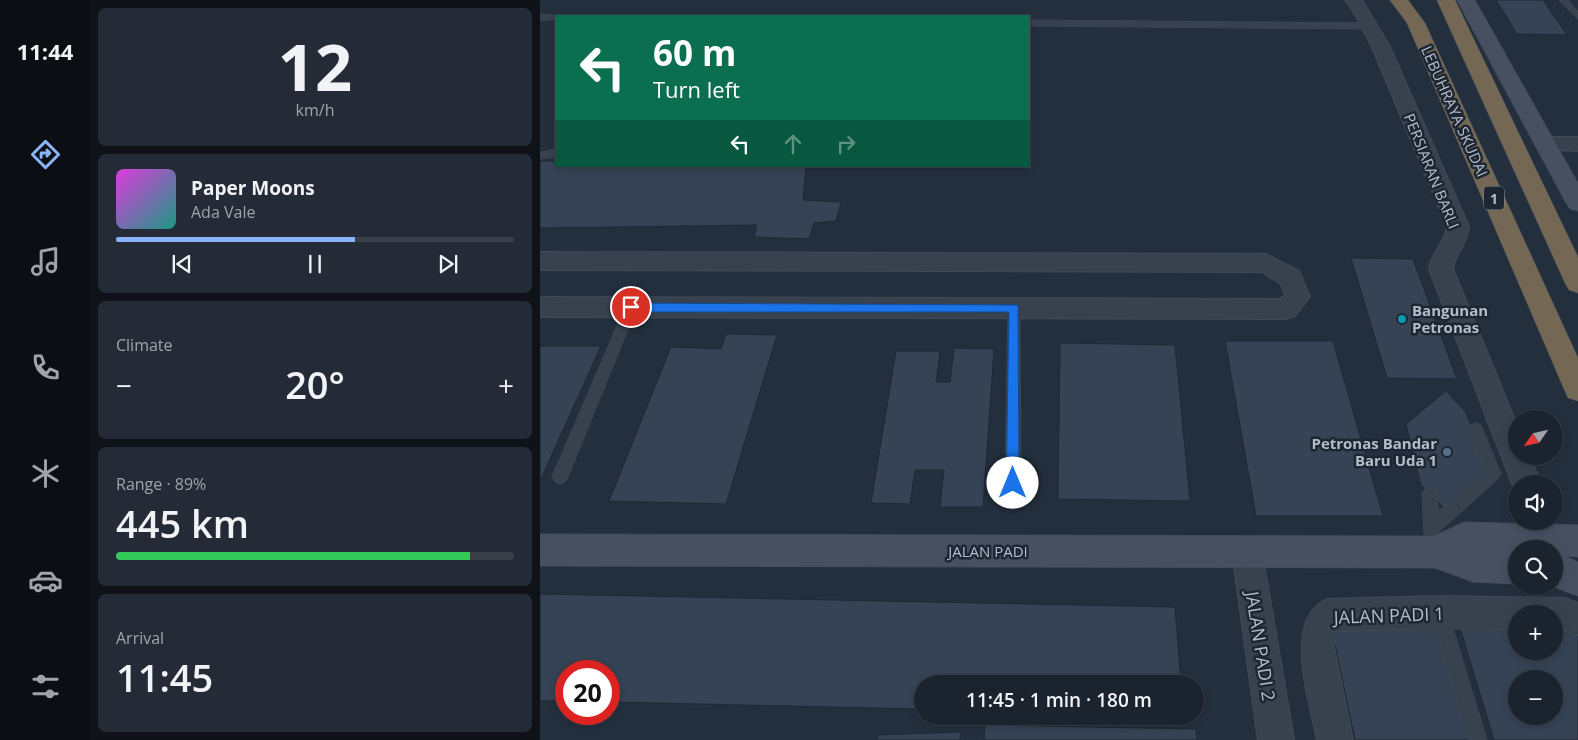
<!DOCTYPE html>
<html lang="en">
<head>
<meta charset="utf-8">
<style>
	body { margin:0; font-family:"Open Sans",sans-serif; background:#242b36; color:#f1f3f6; height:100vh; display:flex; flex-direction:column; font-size:19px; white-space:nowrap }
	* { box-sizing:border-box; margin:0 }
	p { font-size:16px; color:#a0a4aa }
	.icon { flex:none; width:28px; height:28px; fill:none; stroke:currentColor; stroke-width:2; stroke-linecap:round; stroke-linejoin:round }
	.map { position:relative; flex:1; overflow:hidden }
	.drawer { display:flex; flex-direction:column; gap:8px; padding:8px; background:#0f1319; width:450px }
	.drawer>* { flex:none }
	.top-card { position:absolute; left:15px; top:15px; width:475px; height:152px; border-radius:0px; box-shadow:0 2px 8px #0003,0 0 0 1px #39404a; background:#0b6e4f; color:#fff; overflow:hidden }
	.needle { width:32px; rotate:236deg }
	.controls { position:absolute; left:968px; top:410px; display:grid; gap:10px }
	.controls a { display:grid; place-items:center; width:55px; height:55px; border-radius:50%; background:#1b232e; box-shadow:0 2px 8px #0003,0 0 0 1px #39404a; font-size:25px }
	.speed { position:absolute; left:15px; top:660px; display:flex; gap:10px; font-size:25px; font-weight:700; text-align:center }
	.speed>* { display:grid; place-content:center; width:65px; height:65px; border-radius:50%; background:#1b232e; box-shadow:0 2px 8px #0003,0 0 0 1px #39404a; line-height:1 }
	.speed .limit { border:8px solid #d22; background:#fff; color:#111 }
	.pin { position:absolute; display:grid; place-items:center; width:42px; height:42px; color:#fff; margin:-21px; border:2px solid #fff; border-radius:50%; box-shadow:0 1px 5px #0007 }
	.me { position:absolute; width:55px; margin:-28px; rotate:0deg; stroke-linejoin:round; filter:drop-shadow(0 0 4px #0008) }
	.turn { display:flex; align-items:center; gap:18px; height:105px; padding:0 15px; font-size:22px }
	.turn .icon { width:65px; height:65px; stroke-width:2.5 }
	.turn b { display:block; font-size:35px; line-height:42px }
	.lanes { display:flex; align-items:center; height:48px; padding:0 15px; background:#0003; justify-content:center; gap:25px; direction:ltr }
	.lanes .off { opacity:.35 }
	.big { font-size:38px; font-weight:600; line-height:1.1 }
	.drawer .widget { flex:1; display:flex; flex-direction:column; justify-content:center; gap:8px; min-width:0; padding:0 18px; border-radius:8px; background:#242b36 }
	.drawer .dial { align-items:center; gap:0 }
	.dial b { font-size:65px; line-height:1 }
	.song { display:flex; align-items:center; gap:15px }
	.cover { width:60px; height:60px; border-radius:8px; background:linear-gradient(135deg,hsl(300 70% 55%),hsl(170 70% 35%)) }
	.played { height:5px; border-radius:2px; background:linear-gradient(90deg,#8ab4f8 60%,#39404a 60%) }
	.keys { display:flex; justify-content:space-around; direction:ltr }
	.heat { display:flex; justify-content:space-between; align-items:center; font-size:28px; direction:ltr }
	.charge { height:8px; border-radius:4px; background:linear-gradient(90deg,#34c759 89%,#39404a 0) }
	.trip { position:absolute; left:374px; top:675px; width:290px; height:50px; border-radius:25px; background:#1b232e; box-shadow:0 2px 8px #0003,0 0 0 1px #39404a; font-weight:600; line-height:50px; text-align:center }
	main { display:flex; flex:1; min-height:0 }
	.menu { display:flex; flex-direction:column; width:90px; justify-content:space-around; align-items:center; background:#0b0e12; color:#a0a4aa }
	.menu .icon { width:35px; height:35px }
	.menu .current { color:#8ab4f8 }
	.menu b { font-size:22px; color:#f1f3f6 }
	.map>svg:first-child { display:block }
	.building { fill:#364354; stroke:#1f2835; fill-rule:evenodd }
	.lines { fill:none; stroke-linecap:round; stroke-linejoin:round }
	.lane-casing { stroke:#414a57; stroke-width:1 }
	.street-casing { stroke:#414a57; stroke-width:2 }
	.secondary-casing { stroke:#414a57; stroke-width:1 }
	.highway-casing { stroke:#434c59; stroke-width:1 }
	.lane { fill:#38414e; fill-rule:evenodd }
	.street { fill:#38414e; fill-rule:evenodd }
	.secondary { fill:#465061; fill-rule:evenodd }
	.highway { fill:#746855; fill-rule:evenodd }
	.route { fill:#1a73e8; stroke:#114b97 }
	.culture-dot { fill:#0f9aa8; stroke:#1d2633; stroke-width:2 }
	.service-dot { fill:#5c6f8a; stroke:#1d2633; stroke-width:2 }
	.labels { text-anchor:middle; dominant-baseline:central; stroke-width:5; stroke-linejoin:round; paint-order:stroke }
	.shield { fill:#1d2633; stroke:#878f9c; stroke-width:1 }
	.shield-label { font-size:14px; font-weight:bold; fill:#b4bcc9 }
	.street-label { font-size:15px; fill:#b4bcc9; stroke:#1d2633 }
	.poi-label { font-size:15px; font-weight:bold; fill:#b4bcc9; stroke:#1d2633; text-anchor:start }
	.near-street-label { font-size:18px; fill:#b4bcc9; stroke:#1d2633 }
</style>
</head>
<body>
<main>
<nav class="menu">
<b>11:44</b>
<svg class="icon current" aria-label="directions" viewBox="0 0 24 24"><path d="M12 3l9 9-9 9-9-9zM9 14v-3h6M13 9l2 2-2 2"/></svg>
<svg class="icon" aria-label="music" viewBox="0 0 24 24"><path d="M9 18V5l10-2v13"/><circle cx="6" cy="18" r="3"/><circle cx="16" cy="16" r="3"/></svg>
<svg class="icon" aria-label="phone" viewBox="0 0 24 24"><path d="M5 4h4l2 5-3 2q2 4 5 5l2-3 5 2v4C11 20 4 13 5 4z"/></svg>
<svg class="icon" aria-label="climate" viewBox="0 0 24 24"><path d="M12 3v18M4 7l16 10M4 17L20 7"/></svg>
<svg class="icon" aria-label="car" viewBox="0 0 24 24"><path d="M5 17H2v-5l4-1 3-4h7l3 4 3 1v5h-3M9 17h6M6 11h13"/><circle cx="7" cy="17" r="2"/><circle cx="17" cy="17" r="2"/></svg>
<svg class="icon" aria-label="filters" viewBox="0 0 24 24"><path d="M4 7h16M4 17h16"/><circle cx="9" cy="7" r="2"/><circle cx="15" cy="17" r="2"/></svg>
</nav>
<section class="drawer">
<div class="widget dial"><b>12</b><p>km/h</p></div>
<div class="widget">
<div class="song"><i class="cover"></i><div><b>Paper Moons</b><p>Ada Vale</p></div></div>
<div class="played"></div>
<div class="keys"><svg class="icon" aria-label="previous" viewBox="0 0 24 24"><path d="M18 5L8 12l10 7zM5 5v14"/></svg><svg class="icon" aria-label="pause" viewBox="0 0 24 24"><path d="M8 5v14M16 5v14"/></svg><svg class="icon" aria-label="next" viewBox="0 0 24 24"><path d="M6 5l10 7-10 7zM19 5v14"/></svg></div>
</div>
<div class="widget"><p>Climate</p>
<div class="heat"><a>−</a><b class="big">20°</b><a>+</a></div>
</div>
<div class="widget"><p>Range · 89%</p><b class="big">445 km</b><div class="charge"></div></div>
<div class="widget"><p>Arrival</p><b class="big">11:45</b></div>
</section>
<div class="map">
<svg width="1038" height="740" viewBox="0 0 1038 740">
	<rect width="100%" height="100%" fill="#242f3e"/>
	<g class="building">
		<path d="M956,0H1003L1027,35L977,34Z"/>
		<path d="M0,161H16V166H266L263,200L301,202L296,221L274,223L269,239L214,237L217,225L0,228Z"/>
		<path d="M811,258L873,259L917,379L847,378Z"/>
		<path d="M186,334L237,335L186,504L69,501L131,347L181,349Z"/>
		<path d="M685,341H793L843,516H716Z"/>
		<path d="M520,343L635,345L650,501L518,499Z"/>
		<path d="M0,346H61L0,481Z"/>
		<path d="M414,348L454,349L443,507H400L404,470H375L370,504L331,503L356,351H400L396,382H410Z"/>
		<path d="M906,391L925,411L950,472L905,509L881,485L866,424Z"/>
		<path d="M0,594L635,607L641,684H382V709L69,702V671H26V701H0Z"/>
		<path d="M789,616L894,617L930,740H815Z"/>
		<path d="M918,621L976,622V651H1014V622L1033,623L1038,634V740H954ZM976,679H1014V716H976Z"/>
		<path d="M445,725L656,729L657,740H444Z"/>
		<path d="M421,732L420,740H338V735Z"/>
	</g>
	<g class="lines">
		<defs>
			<g id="lane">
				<path d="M1019,0H1028L1038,11V19Z"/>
				<path d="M0,14L20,16H16V20H0Z"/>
				<path d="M489,20L829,23L834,26L829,29L489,26Z"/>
				<path d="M16,149V157L0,159V153Z"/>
				<path d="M91,302L97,307L28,477L25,482L20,484L15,482L12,477L85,307Z"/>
				<path d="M474,303L480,308L481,483L478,488L473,490L468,488L465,483L468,308Z"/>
				<path d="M936,423L941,425L961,474L958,479L900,531L898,539L892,541L886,539L884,533L882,494L885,489L890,487L895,489L899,511L945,472L929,430L931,425Z"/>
				<path d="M900,604L906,606L908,612L947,740H929L892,612L894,606Z"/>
			</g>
			<g id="street">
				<path d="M805,0H822L850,47L929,227C928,243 915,253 913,269L976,423V456H990L1001,484H976V493L972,484L889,269C891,253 905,243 907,227L832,47L813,11Z"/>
				<path d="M1005,137H1038V151L998,149L995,144L998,139Z"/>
				<path d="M0,252L726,254L759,271L770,297L755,316L746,319L0,317V297L740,299L745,295L741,284L722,272L0,270Z"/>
				<path d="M707,537L718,541L722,552L754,740H718L692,552L696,541Z"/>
				<path d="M900,596L1024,598L1038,603V635L1024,630H1014V614H976V629L900,628L796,631L794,647L813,740H777C770,701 741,618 788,599Z"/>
			</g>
			<g id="secondary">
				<path d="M917,0H935L1038,183V211L1030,209L1026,203Z"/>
				<path d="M924,522L1038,525V557L1025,556L1038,562V596L1011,586H1014V549H976V584L933,582L895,568L0,566V534L894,536Z"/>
			</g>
			<g id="highway">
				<path d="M850,0H868L885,23L1038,358V401L1028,398L1024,389L867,23Z"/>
				<path d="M897,0H915L1038,257V293L1029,290L1025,283Z"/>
			</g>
		</defs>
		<use href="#lane" class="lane-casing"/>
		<use href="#street" class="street-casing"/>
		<use href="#secondary" class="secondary-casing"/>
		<use href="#highway" class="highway-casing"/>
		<use href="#lane" class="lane"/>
		<use href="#street" class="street"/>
		<use href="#secondary" class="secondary"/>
		<use href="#highway" class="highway"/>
	</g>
	<path class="route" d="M91,303L478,305L479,483L477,487L473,489L468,487L466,483L469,312H91L86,307Z"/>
	<circle class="culture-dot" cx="862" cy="319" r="5"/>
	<circle class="service-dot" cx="907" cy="452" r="5"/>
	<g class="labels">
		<rect class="shield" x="944" y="186.5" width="20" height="23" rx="4"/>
		<g class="shield-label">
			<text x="954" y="198">1</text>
		</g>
		<g class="street-label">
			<text transform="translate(915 111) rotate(66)">LEBUHRAYA SKUDAI</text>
			<text transform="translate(892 171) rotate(68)">PERSIARAN BARLI</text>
			<text x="448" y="551">JALAN PADI</text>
		</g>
		<g class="poi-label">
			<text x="872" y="310">Bangunan<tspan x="872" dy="17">Petronas</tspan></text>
			<text x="897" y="443" text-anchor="end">Petronas Bandar<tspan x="897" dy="17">Baru Uda 1</tspan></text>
		</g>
		<g class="near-street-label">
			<text transform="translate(849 615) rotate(-2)">JALAN PADI 1</text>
			<text transform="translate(721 646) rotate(81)">JALAN PADI 2</text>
		</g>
	</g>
</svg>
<div class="controls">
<a><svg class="needle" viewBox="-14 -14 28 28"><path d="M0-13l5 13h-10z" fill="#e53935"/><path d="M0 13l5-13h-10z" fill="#a0a4aa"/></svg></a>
<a><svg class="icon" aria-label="sound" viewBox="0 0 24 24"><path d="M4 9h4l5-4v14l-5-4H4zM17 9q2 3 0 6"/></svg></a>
<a><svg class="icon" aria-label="search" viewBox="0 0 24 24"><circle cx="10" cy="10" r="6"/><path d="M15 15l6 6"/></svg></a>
<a>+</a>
<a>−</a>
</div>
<div class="speed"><div class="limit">20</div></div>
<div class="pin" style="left:91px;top:307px;background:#d93025"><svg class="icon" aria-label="arrive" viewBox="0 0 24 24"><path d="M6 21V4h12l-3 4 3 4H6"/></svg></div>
<svg class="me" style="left:473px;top:483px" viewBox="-20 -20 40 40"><circle r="19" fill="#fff"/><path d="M0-13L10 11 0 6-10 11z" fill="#1a73e8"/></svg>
<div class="trip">11:45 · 1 min · 180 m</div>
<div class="top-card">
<div class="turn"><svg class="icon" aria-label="left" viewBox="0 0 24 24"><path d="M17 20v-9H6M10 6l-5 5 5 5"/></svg><div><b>60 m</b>Turn left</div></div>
<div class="lanes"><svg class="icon" aria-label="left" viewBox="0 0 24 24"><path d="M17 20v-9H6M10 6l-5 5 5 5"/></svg><svg class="icon off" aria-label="ahead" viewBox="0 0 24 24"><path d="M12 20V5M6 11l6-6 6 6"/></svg><svg class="icon off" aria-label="right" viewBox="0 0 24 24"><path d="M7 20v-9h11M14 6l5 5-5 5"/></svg></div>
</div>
</div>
</main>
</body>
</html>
